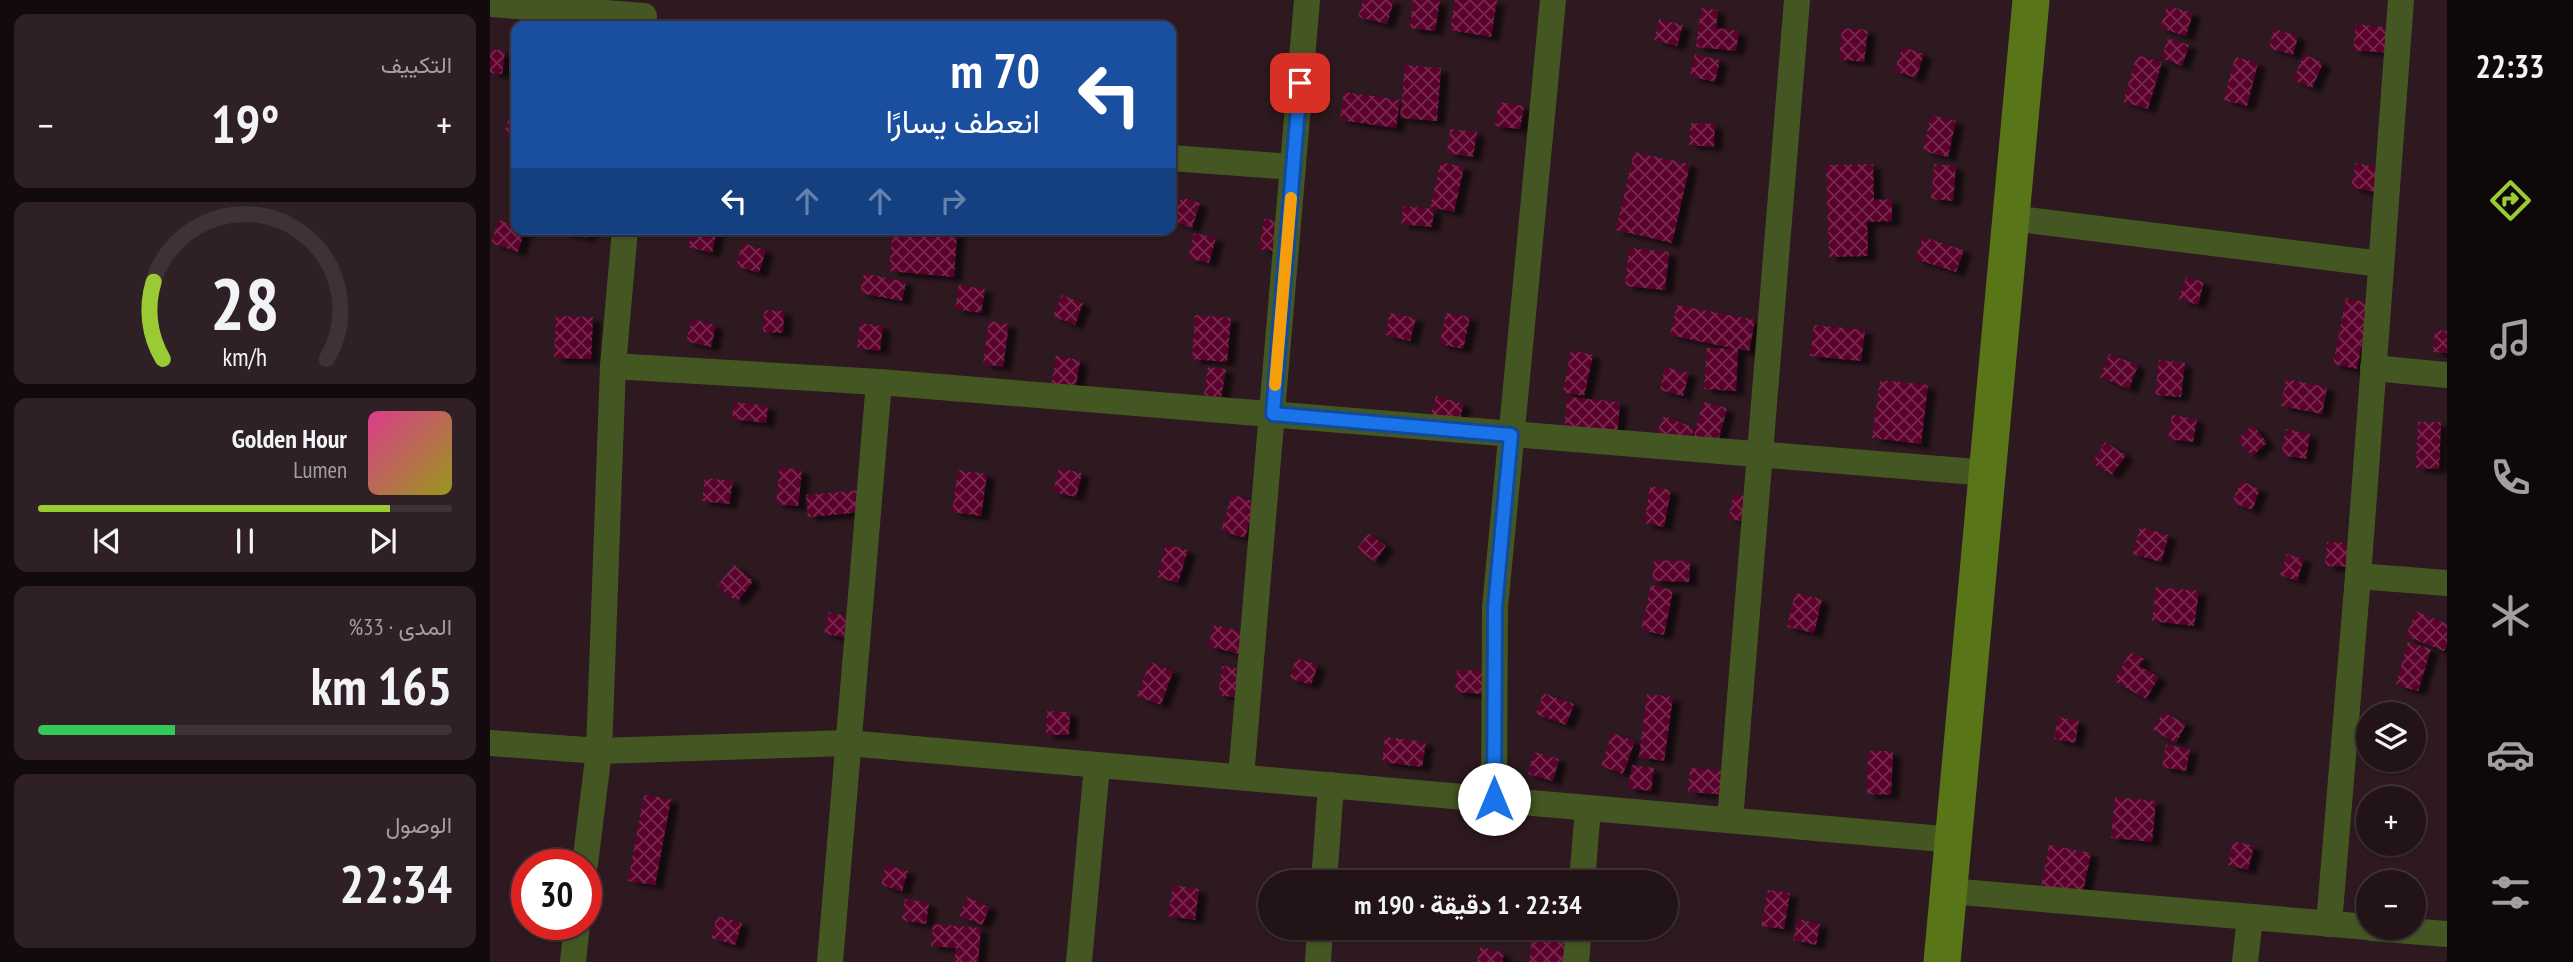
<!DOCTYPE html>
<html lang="ar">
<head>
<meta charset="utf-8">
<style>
	body { margin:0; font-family:"PT Sans Narrow",Vazirmatn,sans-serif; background:#2e2024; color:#f1f3f6; direction:rtl; height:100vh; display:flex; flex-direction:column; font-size:26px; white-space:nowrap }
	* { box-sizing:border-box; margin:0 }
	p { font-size:23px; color:#a29ea1 }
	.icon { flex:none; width:38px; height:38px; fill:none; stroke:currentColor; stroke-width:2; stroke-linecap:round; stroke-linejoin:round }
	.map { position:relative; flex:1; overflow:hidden; direction:ltr }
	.side { display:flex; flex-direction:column; gap:14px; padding:14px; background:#130a0d; width:490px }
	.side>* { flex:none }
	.guide { position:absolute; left:21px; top:21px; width:665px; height:214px; border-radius:14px; box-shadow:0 2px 5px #0004,0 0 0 2px #3f3236; direction:rtl; background:#1a4fa0; color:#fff; overflow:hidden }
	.tools { position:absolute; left:1866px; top:702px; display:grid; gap:14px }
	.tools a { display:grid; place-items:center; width:70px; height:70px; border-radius:50%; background:#221317; box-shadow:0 2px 5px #0004,0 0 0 2px #3f3236; font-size:35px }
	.speed { position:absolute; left:21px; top:849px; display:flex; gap:14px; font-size:35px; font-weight:700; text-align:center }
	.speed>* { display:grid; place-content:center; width:91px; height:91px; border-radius:50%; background:#221317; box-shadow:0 2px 5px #0004,0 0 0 2px #3f3236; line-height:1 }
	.speed .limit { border:10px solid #d22; background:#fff; color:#111 }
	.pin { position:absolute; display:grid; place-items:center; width:60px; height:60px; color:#fff; margin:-30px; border-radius:14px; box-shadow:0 4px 10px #0006 }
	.me { position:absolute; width:77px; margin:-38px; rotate:0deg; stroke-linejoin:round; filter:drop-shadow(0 0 5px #0008) }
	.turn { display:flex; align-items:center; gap:24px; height:147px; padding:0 21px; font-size:32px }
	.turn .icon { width:91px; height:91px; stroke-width:2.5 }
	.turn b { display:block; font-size:49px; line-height:60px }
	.lanes { display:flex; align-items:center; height:66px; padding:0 21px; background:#0003; justify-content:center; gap:35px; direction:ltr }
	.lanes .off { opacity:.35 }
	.big { font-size:52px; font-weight:700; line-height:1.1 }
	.side .widget { flex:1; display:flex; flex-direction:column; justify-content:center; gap:10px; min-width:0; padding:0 24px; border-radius:14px; background:#2e2024 }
	.side .dial { align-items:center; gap:0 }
	.dial svg { height:182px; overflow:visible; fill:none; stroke:#3f3236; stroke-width:7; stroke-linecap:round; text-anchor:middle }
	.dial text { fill:#f1f3f6; stroke:none }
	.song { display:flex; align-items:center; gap:21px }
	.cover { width:84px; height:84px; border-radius:10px; background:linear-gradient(135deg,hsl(330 70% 55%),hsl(60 70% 35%)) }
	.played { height:7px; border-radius:4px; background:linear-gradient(90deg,#9bcb34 85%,#3f3236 85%) }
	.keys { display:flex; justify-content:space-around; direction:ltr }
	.heat { display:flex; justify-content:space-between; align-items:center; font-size:38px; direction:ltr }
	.charge { height:10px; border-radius:5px; background:linear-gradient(90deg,#34c759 33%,#3f3236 0) }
	.trip { position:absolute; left:768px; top:870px; width:420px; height:70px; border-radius:35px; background:#221317; box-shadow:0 2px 5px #0004,0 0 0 2px #3f3236; font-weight:700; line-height:70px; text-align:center; direction:rtl }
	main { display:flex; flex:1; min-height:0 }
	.menu { display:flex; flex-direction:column; width:126px; justify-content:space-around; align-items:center; background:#0e0809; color:#a29ea1 }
	.menu .icon { width:49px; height:49px }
	.menu .on { color:#9bcb34 }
	.menu b { font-size:32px; color:#f1f3f6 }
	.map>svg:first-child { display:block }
	.building { fill:url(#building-cross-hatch); filter:url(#shadow) }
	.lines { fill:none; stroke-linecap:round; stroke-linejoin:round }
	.street { stroke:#445722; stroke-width:26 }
	.secondary { stroke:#587618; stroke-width:37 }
	.route-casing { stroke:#114b97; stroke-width:18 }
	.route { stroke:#1a73e8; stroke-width:12 }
	.slow { stroke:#f59e0b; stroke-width:12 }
</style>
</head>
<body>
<main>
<nav class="menu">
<b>22:33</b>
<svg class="icon on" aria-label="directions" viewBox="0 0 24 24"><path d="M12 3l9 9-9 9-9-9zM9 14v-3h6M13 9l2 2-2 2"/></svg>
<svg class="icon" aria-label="music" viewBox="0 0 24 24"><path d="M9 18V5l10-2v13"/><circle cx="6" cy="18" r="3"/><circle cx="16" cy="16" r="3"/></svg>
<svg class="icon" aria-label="phone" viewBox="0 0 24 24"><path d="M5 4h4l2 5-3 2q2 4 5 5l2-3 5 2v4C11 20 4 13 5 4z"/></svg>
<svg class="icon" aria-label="climate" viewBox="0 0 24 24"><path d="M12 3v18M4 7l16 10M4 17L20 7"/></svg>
<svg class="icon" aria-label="car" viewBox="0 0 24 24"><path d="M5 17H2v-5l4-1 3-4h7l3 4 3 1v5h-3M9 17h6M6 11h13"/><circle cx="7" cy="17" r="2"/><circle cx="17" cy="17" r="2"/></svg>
<svg class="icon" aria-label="filters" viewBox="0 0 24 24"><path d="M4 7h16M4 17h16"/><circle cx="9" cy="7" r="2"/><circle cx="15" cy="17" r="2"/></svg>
</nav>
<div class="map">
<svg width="1957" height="962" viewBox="0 0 1957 962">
	<defs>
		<pattern id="building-cross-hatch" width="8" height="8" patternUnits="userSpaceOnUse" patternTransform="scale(1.75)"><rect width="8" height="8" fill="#5c052d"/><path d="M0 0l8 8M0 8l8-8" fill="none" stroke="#74294c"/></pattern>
		<filter id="shadow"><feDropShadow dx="8" dy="4.5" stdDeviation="2" flood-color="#0009"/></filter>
	</defs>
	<rect width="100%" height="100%" fill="#2d191f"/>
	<g class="building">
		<path d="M873,0H904L897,24L868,17Z"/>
		<path d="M923,0H950L945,31L920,28Z"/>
		<path d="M965,0H1007L1001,37L960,30Z"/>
		<path d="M1677,6L1703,13L1696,36L1670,28Z"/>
		<path d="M1211,8L1228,10L1226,28L1249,31L1246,51L1206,47Z"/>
		<path d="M1169,19L1193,25L1187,46L1164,40Z"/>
		<path d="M1866,24L1901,28L1898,53L1863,50Z"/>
		<path d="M1352,28L1378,30L1374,62L1349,59Z"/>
		<path d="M1784,29L1808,36L1803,55L1779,48Z"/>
		<path d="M1678,38L1699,45L1692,66L1671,58Z"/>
		<path d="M1413,47L1434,54L1426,78L1404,71Z"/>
		<path d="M0,49L15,51L12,74L0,73Z"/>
		<path d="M1205,54L1230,60L1225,82L1200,76Z"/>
		<path d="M1814,54L1833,63L1822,88L1803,80Z"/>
		<path d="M1647,55L1672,62L1658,109L1633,102Z"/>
		<path d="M1745,57L1768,63L1757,106L1734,100Z"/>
		<path d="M915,65L951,68L947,121L910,118Z"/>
		<path d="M854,92L910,100L906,128L850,120Z"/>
		<path d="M1009,102L1034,106L1030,129L1005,126Z"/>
		<path d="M23,107L26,108V136L14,132Z"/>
		<path d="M1441,115L1466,121L1458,157L1433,151Z"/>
		<path d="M1201,123L1225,124L1224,147L1199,145Z"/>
		<path d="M960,129L987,132L983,157L957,153Z"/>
		<path d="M1144,152L1200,164L1182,243L1126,230Z"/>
		<path d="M951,162L974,167L964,212L940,207Z"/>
		<path d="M1866,163L1890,168L1885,192L1861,187Z"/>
		<path d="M1383,164L1384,200L1402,199V221L1377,222L1378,256L1339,257L1336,165Z"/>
		<path d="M1444,164L1466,166L1463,201L1441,199Z"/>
		<path d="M691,197L710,203L702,228L683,221Z"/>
		<path d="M913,206L944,209L942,227L911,224Z"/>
		<path d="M774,219L799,222L794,253L769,249Z"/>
		<path d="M9,220L26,226V229H35L28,252L1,243Z"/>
		<path d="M75,229H99L97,238L74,232Z"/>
		<path d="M203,229L227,230L222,253L198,247Z"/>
		<path d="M403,229L467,233L464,277L399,271Z"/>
		<path d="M704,233L726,238L719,263L698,258Z"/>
		<path d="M1433,237L1474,250L1466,272L1425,259Z"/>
		<path d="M253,243L276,250L269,273L246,266Z"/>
		<path d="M1139,248L1179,252L1175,290L1135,286Z"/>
		<path d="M374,273L416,282L412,301L370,293Z"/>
		<path d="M1696,277L1714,282L1708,305L1689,299Z"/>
		<path d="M469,285L495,289L491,313L465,309Z"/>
		<path d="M572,295L593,303L585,325L563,316Z"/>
		<path d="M1856,298L1880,303L1867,369L1843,364Z"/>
		<path d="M1187,305L1265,320L1259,351L1248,349L1246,391L1214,389L1217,348L1246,349L1180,335Z"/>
		<path d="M274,310L294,311L293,333L273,332Z"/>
		<path d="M900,313L926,318L920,341L895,335Z"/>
		<path d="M956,313L980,317L973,349L950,344Z"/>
		<path d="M705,315L741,318L737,362L702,359Z"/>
		<path d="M66,316L103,317L101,359L64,358Z"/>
		<path d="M202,319L226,325L221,347L196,341Z"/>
		<path d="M499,321L519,324L513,367L493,364Z"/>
		<path d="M370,323L393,326L390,351L367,348Z"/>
		<path d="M1324,325L1375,330L1371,361L1320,356Z"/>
		<path d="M1945,330L1957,331V353L1943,352Z"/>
		<path d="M1081,350L1103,355L1094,396L1073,392Z"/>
		<path d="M1619,354L1648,365L1639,389L1610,377Z"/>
		<path d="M566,356L590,360L585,391L561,387Z"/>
		<path d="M1669,360L1695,363L1691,397L1665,395Z"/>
		<path d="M718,367L736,369L731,398L714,395Z"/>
		<path d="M1175,367L1199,373L1193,396L1170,390Z"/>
		<path d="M1796,379L1837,387L1832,414L1791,406Z"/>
		<path d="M1390,380L1438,385L1431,444L1382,438Z"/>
		<path d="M946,396L974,404L968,424L940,417Z"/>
		<path d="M1077,397L1130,402L1127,437L1074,433Z"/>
		<path d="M244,402L278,406L276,423L242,419Z"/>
		<path d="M1213,402L1237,408L1227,445L1203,439Z"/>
		<path d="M1682,415L1707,419L1703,442L1678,439Z"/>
		<path d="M1174,416L1205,428L1197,446L1166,434Z"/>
		<path d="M1928,422H1951L1949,469L1926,468Z"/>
		<path d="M1763,425L1777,443L1762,456L1747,440Z"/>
		<path d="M1796,429L1820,434L1816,459L1791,455Z"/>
		<path d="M1615,442L1636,455L1622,475L1602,463Z"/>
		<path d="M290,467L312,470L308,506L286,504Z"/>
		<path d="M569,468L592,473L586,497L563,492Z"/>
		<path d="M468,470L497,474L491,516L462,512Z"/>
		<path d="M215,478L243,481L239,504L212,501Z"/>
		<path d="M1751,481L1770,489L1762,510L1742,502Z"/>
		<path d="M1160,486L1181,490L1174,527L1154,523Z"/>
		<path d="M371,490L373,512L318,517L316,495Z"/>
		<path d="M742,494L765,502L755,538L731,531Z"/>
		<path d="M1244,494L1264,499L1259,523L1238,518Z"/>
		<path d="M1650,527L1679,535L1671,562L1643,554Z"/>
		<path d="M878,533L896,546L885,562L867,549Z"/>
		<path d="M1837,542L1864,543L1862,567L1835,566Z"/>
		<path d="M676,544L698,550L688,583L667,577Z"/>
		<path d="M1797,554L1814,559L1807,581L1790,575Z"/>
		<path d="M1164,560L1200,561L1199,582L1162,581Z"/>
		<path d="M244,565L263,581L247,602L227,586Z"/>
		<path d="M1161,585L1183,590L1174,635L1151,630Z"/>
		<path d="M1666,587L1709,591L1704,626L1662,621Z"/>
		<path d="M1305,593L1332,599L1324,633L1297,627Z"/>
		<path d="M1926,611L1957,624V644L1954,651L1916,636Z"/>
		<path d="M339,612L364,618L359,639L334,633Z"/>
		<path d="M724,625L762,634L757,656L718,646Z"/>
		<path d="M1918,642L1941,649L1928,691L1906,685Z"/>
		<path d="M1640,652L1654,659L1649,666L1669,677L1656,699L1624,681Z"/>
		<path d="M806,658L828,665L821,685L800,678Z"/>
		<path d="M660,662L683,671L671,705L647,696Z"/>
		<path d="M732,666L753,669L750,698L728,695Z"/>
		<path d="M967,670L1007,671L1006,695L965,692Z"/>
		<path d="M1053,693L1084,704L1076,725L1046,714Z"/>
		<path d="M1157,694L1183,697L1174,761L1149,757Z"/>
		<path d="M557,711L580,712L579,735H556Z"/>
		<path d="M1673,712L1696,724L1686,743L1663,730Z"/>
		<path d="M1568,717L1589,721L1585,743L1564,739Z"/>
		<path d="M1122,733L1145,741L1133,774L1111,766Z"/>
		<path d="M895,737L936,742L932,767L892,762Z"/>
		<path d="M1676,745L1700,749L1696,771L1672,767Z"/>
		<path d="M1378,751H1403L1401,795L1377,794Z"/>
		<path d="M1044,752L1069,759L1063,781L1038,774Z"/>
		<path d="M1142,765L1164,768L1161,791L1138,788Z"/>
		<path d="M1200,768L1240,771L1238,795L1198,792Z"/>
		<path d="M154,795L181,799L165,885L138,881Z"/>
		<path d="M1625,797L1666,801L1662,842L1621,838Z"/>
		<path d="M1743,841L1764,846L1758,870L1738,865Z"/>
		<path d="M1559,845L1601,853L1592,896L1551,887Z"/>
		<path d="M396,865L418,871L412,891L391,885Z"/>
		<path d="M948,868L970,873L968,882H945Z"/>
		<path d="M683,885L709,889L705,920L678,916Z"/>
		<path d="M1278,890L1300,893L1294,929L1271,926Z"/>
		<path d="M477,897L500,907L492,925L469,916Z"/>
		<path d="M415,899L439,903L436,924L412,920Z"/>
		<path d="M227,916L252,923L245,945L221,938Z"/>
		<path d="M1308,919L1330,924L1326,945L1303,940Z"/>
		<path d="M443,924L491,928L488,962H464L466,948L441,946Z"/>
		<path d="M1042,938L1081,942L1079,962H1039Z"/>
		<path d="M990,947L1014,953L1012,962H987Z"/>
	</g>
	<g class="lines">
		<g class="street">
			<path d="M0,4L154,16"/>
			<path d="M681,158L803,167"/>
			<path d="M1521,218L1891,264"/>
			<path d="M123,366L389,382L1498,473"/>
			<path d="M1883,368L1957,375"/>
			<path d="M1868,576L1957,583"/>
			<path d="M0,743L109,751L357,743L1464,840"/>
			<path d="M751,777L817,0"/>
			<path d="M1004,799L1005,607L1063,0"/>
			<path d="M1240,820L1307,0"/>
			<path d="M95,864L109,751L123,366L135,229"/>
			<path d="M834,882L841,785"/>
			<path d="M1092,882L1098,808"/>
			<path d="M1459,891L1878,927"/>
			<path d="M1839,924L1868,576L1911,0"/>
			<path d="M1882,928L1957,934"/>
			<path d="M83,962L87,924"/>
			<path d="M340,962L389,382"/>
			<path d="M589,962L607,765"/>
			<path d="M828,962L830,928"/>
			<path d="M1086,962L1089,928"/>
			<path d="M1755,962L1760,917"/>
		</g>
		<path class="secondary" d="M1452,962L1541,0"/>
	</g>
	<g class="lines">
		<defs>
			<path id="route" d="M810,83L783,414L1021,435L1005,607L1004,799"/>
		</defs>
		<use href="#route" class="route-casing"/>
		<use href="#route" class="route"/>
		<path class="slow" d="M785,385L801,198"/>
	</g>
</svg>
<div class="tools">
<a><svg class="icon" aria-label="layers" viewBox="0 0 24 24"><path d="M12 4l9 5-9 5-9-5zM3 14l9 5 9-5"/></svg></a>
<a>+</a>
<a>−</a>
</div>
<div class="speed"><div class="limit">30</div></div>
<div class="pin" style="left:810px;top:83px;background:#d93025"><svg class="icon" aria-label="arrive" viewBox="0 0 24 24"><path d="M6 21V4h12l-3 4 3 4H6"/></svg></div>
<svg class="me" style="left:1004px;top:799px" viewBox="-20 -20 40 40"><circle r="19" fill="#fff"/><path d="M0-13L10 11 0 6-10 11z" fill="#1a73e8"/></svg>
<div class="trip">22:34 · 1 دقيقة · 190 m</div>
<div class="guide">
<div class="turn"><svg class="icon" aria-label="left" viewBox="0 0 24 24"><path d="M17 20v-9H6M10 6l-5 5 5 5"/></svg><div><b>70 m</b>انعطف يسارًا</div></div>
<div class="lanes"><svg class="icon" aria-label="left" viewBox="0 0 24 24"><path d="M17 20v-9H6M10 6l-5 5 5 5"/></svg><svg class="icon off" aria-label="ahead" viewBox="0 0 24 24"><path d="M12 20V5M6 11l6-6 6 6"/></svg><svg class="icon off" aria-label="ahead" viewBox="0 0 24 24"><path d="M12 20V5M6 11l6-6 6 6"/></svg><svg class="icon off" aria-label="right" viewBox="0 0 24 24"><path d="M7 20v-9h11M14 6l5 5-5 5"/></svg></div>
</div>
</div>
<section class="side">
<div class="widget"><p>التكييف</p>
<div class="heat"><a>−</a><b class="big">19°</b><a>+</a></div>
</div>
<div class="widget dial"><svg viewBox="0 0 100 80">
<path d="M14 69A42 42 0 1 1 86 69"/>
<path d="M14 69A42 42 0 0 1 10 35" stroke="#9bcb34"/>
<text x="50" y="56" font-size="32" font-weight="700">28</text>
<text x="50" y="72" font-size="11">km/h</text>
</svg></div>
<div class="widget">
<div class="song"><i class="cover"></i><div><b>Golden Hour</b><p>Lumen</p></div></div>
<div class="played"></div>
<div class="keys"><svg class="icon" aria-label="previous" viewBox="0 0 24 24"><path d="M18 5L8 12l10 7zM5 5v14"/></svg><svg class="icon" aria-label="pause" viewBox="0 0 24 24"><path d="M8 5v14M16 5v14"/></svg><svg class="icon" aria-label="next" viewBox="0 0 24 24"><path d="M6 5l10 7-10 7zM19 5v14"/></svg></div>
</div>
<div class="widget"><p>المدى · 33%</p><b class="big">165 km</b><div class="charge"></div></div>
<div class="widget"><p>الوصول</p><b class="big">22:34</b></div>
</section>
</main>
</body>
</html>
